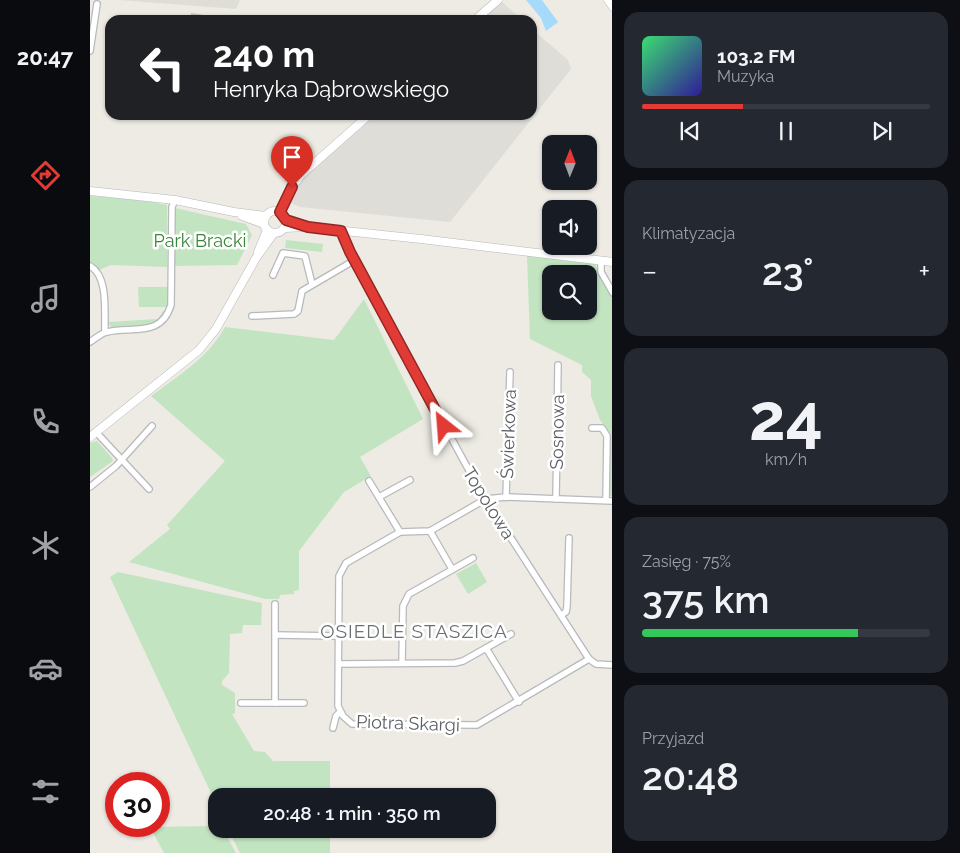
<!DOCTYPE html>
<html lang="pl">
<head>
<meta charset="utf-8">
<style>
	body { margin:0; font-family:Raleway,sans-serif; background:#242831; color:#f1f3f6; height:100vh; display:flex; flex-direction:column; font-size:19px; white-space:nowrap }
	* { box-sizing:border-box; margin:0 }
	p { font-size:16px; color:#9ea1a6 }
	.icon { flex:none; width:28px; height:28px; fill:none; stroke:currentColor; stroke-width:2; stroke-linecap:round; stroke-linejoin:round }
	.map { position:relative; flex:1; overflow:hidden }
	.drawer { display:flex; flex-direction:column; gap:12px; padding:12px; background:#0d0f14; width:348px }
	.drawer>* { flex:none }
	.banner { position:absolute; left:15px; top:15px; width:432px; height:105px; border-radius:15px; box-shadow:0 1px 4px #0004; background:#202124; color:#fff; overflow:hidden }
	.needle { width:32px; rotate:1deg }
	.controls { position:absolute; left:452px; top:135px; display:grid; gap:10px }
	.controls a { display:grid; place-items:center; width:55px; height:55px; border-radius:10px; background:#171b24; box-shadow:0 1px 4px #0004; font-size:25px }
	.speed { position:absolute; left:15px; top:772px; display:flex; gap:10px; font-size:25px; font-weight:700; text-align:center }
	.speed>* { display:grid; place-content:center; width:65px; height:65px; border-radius:50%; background:#171b24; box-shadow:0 1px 4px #0004; line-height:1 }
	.speed .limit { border:8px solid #d22; background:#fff; color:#111 }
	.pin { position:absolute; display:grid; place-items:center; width:42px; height:42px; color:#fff; margin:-51px -21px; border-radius:50% 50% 50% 0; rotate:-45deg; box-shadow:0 0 5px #0007 }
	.pin .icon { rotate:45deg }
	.me { position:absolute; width:55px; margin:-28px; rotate:332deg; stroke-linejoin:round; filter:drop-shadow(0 0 4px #0008) }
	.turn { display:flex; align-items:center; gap:18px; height:105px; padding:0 25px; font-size:22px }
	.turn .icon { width:65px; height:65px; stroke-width:2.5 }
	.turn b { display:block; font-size:35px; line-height:42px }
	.big { font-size:38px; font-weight:600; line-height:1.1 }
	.drawer .widget { flex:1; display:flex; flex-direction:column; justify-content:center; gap:8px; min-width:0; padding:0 18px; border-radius:15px; background:#242831 }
	.drawer .dial { align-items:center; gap:0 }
	.dial b { font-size:65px; line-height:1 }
	.song { display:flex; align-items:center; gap:15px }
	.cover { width:60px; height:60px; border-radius:8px; background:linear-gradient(135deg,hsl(140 70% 55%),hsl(250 70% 35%)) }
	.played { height:5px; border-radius:2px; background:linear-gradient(90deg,#e23b35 35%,#363941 35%) }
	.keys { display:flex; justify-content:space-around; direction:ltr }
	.heat { display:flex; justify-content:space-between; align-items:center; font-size:28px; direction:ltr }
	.charge { height:8px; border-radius:4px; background:linear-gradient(90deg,#34c759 75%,#363941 0) }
	.trip { position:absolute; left:118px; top:788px; width:288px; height:50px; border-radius:15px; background:#171b24; box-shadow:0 1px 4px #0004; font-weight:600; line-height:50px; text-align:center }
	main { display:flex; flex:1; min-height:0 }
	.menu { display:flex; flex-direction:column; width:90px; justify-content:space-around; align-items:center; background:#090b0e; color:#9ea1a6 }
	.menu .icon { width:35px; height:35px }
	.menu .current { color:#e23b35 }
	.menu b { font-size:22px; color:#f1f3f6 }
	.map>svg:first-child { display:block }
	.industrial { fill:#dfddd8 }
	.green { fill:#c2e4c1; fill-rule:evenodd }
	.water { fill:#a5dafb }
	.building { fill:#cac7c2 }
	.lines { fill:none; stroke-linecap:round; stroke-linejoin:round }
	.minor-casing { stroke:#b6b9bd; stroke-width:8 }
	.tertiary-casing { stroke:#b6b9bd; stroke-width:9 }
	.minor { stroke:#fff; stroke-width:5.5 }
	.tertiary { stroke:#fff; stroke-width:8 }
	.route-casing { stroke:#932622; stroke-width:12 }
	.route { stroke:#e23b35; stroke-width:9 }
	.labels { text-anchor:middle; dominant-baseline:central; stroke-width:5; stroke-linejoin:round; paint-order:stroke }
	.park-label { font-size:18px; fill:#398539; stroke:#fff }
	.street-label { font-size:18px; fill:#5b5f63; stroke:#fff }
	.neighbourhood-label { font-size:19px; letter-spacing:1px; fill:#6c7175; stroke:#fff }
</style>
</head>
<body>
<main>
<nav class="menu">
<b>20:47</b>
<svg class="icon current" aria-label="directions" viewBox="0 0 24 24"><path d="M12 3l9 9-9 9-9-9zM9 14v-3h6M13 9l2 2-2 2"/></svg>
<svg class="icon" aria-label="music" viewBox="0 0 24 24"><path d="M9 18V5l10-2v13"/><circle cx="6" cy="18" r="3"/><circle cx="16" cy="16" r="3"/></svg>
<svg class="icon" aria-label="phone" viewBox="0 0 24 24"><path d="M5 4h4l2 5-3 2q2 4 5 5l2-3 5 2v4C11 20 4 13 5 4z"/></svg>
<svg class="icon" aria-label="climate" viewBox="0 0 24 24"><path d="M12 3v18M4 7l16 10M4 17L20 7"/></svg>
<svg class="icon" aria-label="car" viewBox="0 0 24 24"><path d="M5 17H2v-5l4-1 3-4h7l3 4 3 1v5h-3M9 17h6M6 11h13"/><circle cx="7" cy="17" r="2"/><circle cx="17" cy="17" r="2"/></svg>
<svg class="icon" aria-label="filters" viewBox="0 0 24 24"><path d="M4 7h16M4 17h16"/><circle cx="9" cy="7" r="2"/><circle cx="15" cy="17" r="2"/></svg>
</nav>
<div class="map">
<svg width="523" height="853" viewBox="0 0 523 853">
	<rect width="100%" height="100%" fill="#edebe3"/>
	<g class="industrial">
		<path d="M28,0H150L146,9Z"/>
		<path d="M410,0L432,20H385Z"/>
		<path d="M443,30L478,60L481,69L360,222L210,207L199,202L198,193L278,115H442Z"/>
	</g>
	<g class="green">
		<path d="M0,196L52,200L77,205V267L21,265L9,270L0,262Z"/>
		<path d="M85,208L156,224L162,235L147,265L83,266Z"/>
		<path d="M196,240L233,244L232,252L195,248Z"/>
		<path d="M437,255L505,264L522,297V496H518L521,435L510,420L501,396V380L492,372V365L440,339ZM461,274H499V311H461Z"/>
		<path d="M48,287H78V307H49Z"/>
		<path d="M274,299L333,419L270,457L281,476L254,492L209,551V590L204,591V594L190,595L189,599H175L39,562L80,529L77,525L135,461L61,396C88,376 119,357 135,327L244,340Z"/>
		<path d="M73,311L75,313C62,328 40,329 21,327L15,318H18L19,322L68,319Z"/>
		<path d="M7,441L22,458L23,461L0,477V443Z"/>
		<path d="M386,563L397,582L378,594L366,574Z"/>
		<path d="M28,572L172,603L171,625H153L152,633L140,634L139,673L132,681V685L145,693V713L142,714L164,751L175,752L183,761H240V796H126V804L20,577Z"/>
		<path d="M126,826V829H133L146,853H74L60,827Z"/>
		<path d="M138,829H240V853H150Z"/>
	</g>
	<path class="water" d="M436,0H452L468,22L456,31L451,18Z"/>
	<path class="building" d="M101,13L121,16V20H100Z"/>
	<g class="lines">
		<defs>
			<g id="minor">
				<path d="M0,51L7,4"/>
				<path d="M251,231L260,252L388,487L499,659L506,664L523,665"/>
				<path d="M511,261V272L523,293"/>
				<path d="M0,266C19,277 14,312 15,332"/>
				<path d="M183,275L193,253L215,256L222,284"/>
				<path d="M162,316L204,314L208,311L212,291L265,260"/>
				<path d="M0,342C5,339 11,333 17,332C42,326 71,338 81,305L82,207L85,200"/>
				<path d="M502,428H512L517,436L516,500"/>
				<path d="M6,432L59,489"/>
				<path d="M279,481L310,532"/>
				<path d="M0,487L26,466L62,426"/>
				<path d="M289,497L320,480"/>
				<path d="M416,497L420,372"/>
				<path d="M466,499L468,365"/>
				<path d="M340,531L362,569"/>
				<path d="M185,604V703"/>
				<path d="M471,615L476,612L477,606L479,538"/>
				<path d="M186,635L248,636"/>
				<path d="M396,648L429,702"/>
				<path d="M499,659L387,725L262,724L253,716L248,706L249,576L256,563L310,532L340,531L396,499L416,497L523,501"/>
				<path d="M312,663L313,606L319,594L383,558"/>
				<path d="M249,664L365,663L373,661L421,634"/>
				<path d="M151,703H214"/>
				<path d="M243,728L246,716L250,712"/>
			</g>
			<g id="tertiary">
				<path d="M518,0L523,7"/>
				<path d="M385,20L408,0"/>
				<path d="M0,191L85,200L144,212L176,216"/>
				<circle cx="185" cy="222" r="11"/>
				<path d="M189,212L198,193L211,175L279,115"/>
				<path d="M152,216L174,224"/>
				<path d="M194,228L217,227L331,239L523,262"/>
				<path d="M168,252L177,230"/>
				<path d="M0,437L109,350L126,329L166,258L184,233"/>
			</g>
		</defs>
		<use href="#minor" class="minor-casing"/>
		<use href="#tertiary" class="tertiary-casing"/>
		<use href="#minor" class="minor"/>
		<use href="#tertiary" class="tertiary"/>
	</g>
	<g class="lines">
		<defs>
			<path id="route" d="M202,187L190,212L196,220L218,227L251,231L260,252L354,426"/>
		</defs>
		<use href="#route" class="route-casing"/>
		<use href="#route" class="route"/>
	</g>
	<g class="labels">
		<g class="park-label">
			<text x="110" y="240">Park Bracki</text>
		</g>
		<g class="street-label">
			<text transform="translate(467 432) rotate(-89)">Sosnowa</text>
			<text transform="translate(418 434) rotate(-88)">Świerkowa</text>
			<text transform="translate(399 503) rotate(58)">Topolowa</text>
			<text transform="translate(318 723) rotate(2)">Piotra Skargi</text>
		</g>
		<g class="neighbourhood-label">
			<text x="324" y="631">OSIEDLE STASZICA</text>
		</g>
	</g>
</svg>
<div class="controls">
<a><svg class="needle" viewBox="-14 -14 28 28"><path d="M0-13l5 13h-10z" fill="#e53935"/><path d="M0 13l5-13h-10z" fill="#9ea1a6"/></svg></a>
<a><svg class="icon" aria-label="sound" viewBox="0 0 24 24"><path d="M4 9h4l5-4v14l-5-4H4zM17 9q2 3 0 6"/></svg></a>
<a><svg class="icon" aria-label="search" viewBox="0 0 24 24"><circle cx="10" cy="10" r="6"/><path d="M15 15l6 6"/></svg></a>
</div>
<div class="speed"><div class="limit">30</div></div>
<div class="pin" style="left:202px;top:187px;background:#d93025"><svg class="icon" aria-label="arrive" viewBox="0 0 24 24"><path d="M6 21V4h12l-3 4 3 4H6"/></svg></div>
<svg class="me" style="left:354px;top:426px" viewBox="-20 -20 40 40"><path d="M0-17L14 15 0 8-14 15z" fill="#e23b35" stroke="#fff" stroke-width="4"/></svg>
<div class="trip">20:48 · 1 min · 350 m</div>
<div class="banner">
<div class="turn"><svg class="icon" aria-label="left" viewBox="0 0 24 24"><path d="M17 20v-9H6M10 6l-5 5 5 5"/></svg><div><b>240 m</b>Henryka Dąbrowskiego</div></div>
</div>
</div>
<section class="drawer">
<div class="widget">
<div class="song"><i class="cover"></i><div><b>103.2 FM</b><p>Muzyka</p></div></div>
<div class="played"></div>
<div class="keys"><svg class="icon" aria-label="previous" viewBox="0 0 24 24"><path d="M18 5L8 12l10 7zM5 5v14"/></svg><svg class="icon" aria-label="pause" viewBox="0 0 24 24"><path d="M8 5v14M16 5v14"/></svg><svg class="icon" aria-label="next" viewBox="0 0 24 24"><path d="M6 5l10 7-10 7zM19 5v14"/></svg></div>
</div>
<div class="widget"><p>Klimatyzacja</p>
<div class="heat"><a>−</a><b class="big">23°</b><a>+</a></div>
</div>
<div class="widget dial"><b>24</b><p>km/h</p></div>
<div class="widget"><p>Zasięg · 75%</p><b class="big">375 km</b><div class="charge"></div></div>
<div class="widget"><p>Przyjazd</p><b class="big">20:48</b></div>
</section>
</main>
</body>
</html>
